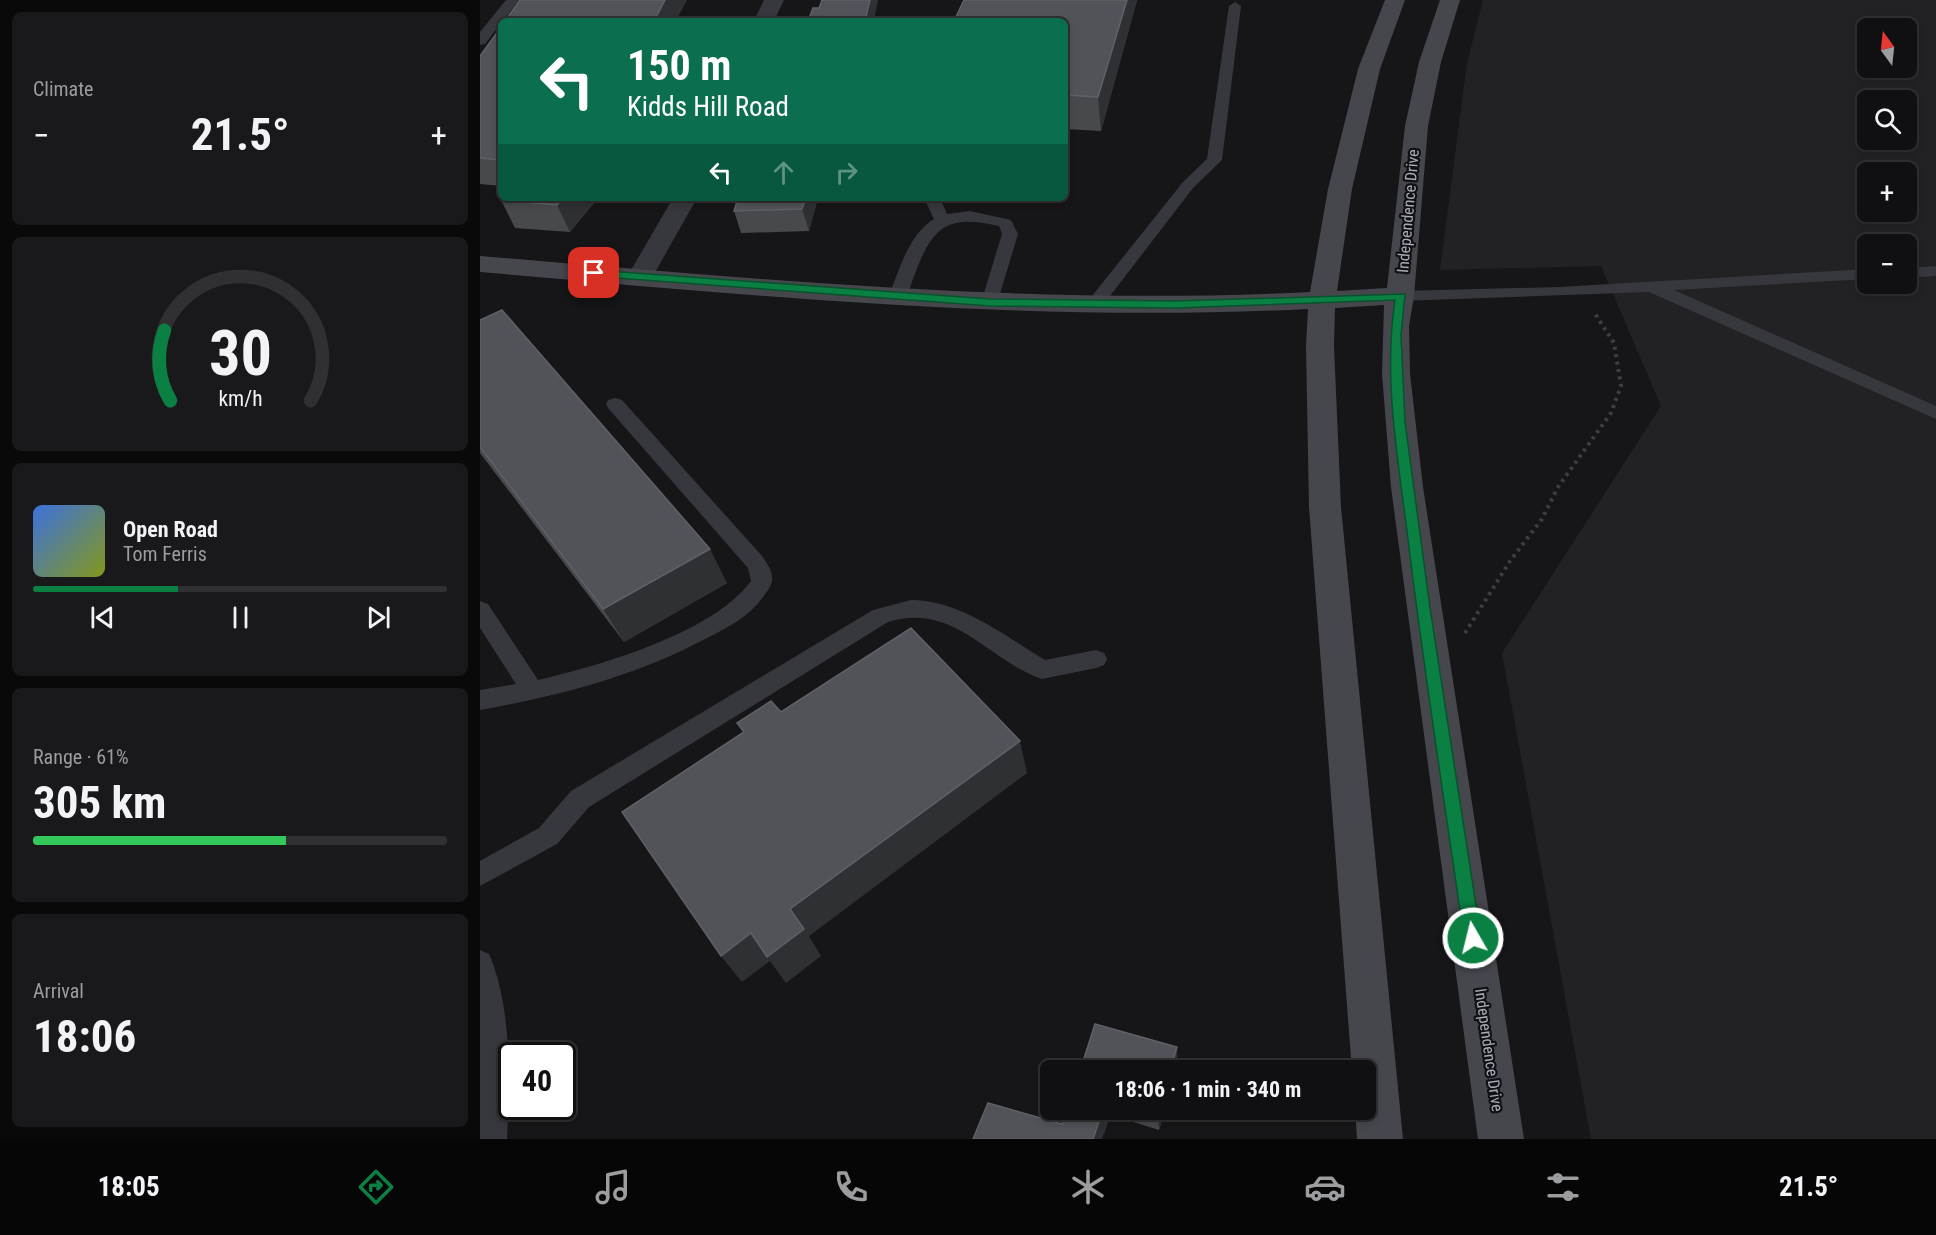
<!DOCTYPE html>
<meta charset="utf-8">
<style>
body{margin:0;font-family:"Roboto Condensed",sans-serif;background:#19191b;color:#f1f3f6;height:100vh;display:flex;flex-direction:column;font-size:22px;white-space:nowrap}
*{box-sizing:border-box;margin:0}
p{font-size:20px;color:#9c9d9f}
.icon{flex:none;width:33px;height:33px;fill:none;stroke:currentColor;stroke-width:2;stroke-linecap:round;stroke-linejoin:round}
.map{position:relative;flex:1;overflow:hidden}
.drawer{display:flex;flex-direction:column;gap:12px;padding:12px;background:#09090a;width:480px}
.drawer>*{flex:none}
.guide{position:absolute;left:18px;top:18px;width:570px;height:183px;border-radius:9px;box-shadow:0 3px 9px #0003,0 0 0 2px #303032;background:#0b6e4f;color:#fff;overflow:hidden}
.needle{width:39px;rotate:345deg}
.buttons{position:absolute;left:1377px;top:18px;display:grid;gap:12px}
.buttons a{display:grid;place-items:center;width:60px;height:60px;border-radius:9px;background:#101012;box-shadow:0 3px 9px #0003,0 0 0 2px #303032;font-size:30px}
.speed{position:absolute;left:18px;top:1042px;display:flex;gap:12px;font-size:30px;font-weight:700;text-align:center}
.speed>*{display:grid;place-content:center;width:78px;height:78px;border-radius:50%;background:#101012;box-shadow:0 3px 9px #0003,0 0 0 2px #303032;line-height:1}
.speed .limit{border:3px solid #111;border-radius:9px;background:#fff;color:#111}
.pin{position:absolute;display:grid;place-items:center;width:51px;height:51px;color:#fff;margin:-26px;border-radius:12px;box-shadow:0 3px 9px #0006}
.me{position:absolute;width:66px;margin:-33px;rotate:352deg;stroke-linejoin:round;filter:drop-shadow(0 0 4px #0008)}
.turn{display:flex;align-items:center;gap:21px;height:126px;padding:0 30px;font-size:27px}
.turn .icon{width:78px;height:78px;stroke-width:2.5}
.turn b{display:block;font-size:42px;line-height:51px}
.lanes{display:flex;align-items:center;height:57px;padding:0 30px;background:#0003;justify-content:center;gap:30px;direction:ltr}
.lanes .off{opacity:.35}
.big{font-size:45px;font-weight:700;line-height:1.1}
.drawer .tile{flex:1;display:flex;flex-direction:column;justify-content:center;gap:9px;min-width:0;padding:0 21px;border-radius:9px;background:#19191b}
.drawer .dial{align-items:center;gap:0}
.dial svg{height:156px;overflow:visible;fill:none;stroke:#303032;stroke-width:7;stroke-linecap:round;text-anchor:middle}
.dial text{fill:#f1f3f6;stroke:none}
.song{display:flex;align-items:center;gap:18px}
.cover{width:72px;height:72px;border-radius:9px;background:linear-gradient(135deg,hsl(220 70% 55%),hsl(70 70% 35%))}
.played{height:6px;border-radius:3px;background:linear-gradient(90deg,#0b8043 35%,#303032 35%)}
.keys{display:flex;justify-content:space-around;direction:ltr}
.heat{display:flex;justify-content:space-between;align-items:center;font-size:33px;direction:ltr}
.charge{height:9px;border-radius:4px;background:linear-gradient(90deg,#34c759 61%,#303032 0)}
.trip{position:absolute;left:560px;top:1060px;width:336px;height:60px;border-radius:9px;background:#101012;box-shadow:0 3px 9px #0003,0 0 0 2px #303032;font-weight:700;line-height:60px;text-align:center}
.tab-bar{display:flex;height:96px;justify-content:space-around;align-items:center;background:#060607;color:#9c9d9f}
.tab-bar .icon{width:42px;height:42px}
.tab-bar .current{color:#0b8043}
.tab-bar b{font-size:27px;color:#f1f3f6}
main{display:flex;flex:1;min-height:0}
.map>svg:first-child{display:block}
.built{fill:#222225;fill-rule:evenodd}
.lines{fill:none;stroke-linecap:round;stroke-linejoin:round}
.path{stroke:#3d3f44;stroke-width:4;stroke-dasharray:3 4.5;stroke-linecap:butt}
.lane{fill:#37383d;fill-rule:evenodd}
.street{fill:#37383d;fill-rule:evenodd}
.secondary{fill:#45474d;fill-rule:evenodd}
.wall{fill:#47494d}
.shaded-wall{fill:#2f3033}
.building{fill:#525359;stroke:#5f6168;stroke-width:1.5}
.route{fill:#0b8043;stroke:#07532c;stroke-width:1.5}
.labels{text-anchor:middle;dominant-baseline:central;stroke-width:4.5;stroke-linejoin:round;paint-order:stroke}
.street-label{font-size:16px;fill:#a8adb8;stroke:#111113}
</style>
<main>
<section class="drawer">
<div class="tile"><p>Climate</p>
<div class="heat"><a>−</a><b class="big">21.5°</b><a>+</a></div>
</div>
<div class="tile dial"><svg viewBox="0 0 100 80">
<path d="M14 69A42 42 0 1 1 86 69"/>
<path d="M14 69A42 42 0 0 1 11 33" stroke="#0b8043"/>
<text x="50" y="56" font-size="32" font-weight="700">30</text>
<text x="50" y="72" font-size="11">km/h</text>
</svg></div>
<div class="tile">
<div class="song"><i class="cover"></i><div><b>Open Road</b><p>Tom Ferris</p></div></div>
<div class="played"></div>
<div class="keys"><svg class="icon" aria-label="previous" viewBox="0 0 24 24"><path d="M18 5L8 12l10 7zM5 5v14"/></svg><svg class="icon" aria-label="pause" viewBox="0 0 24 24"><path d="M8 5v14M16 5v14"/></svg><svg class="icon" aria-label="next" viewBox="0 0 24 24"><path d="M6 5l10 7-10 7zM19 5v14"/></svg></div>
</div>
<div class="tile"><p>Range · 61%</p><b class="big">305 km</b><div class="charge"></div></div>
<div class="tile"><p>Arrival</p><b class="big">18:06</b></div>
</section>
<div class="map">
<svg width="1456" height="1139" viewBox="0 0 1456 1139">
<rect width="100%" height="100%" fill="#161618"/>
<path class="built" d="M1003 0H1456V1139H1111L1022 653 1181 406 1121 266 960 270 987 63ZM1388 28H1426V68H1388ZM1388 100H1426V140H1388ZM1388 172H1426V212H1388ZM1388 244H1426V284H1388Z"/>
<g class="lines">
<path class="path" d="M985 633 1030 561 1062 519 1078 487 1131 413 1141 386 1134 343 1114 312"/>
<g class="lane">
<path d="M26 0H39L5 44 0 45V32Z"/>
<path d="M755 2 761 6 742 160 713 188 620 309H608L605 305 608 301 703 182 727 159 749 6Z"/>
<path d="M444 198H460L467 214 490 211 531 220 538 234 516 307 510 308 501 303 522 234 519 226C470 215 454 224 436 271 432 281 429 293 423 302H411L408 298C419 271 428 235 454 219Z"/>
<path d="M1456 266V276L1426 278V268Z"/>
<path d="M1388 269V279L1194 290 1456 406V419L1169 292 921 301 912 296 921 291 1079 287Z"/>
<path d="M135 398 142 400 282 556C286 562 292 570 292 577 293 585 287 591 283 597 270 616 247 628 227 638 156 676 79 696 0 710V690L36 684 0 628V601L8 604 58 680C119 666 233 633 271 581L268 568 128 408 126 404 128 400Z"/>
<path d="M431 600C480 600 525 636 565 660L616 650 624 653 627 659 624 665 616 668 562 679C507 660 474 602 408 622L109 807 77 844 0 886V861L59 828 91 791 393 610Z"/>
<path d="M0 950 9 954C32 1007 30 1082 27 1139H0Z"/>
</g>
<g class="street">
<path d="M284 0H304L294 21H274Z"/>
<path d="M193 198H217L169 283 160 285 151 283 147 277Z"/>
</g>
<path class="secondary" d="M905 0H925L900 69 872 189 857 291 907 288 925 126 939 62 960 0H980L961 62 948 126 934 296 929 326 930 374 943 487 1044 1139H998L911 487 902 374 904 305 855 308 854 346 861 507 923 1139H877L875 1110H885V1071H872L829 507 826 346 828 309C548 323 278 296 0 272V256C279 279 549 306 830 292L848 189 878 69Z"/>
</g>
<g class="wall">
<path d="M657 0 621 131 585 129V21Z"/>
<path d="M21 27V186L0 184V56Z"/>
<path d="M118 198 90 232 35 228 21 200Z"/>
<path d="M258 198H338L329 231 261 233 254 211Z"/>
<path d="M0 320 247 583 144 642 0 453Z"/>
<path d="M586 1110H685L679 1130 631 1115 582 1124Z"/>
</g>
<g class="shaded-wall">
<path d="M185 0H207L196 21H174Z"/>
<path d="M390 0H398L394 21H385Z"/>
<path d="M647 0H657L621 131 618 97Z"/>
<path d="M83 198H118L90 232 77 205Z"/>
<path d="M326 198H338L329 231 322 209Z"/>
<path d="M230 549 247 583 144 642 123 609Z"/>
<path d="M540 741 547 773 329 936 341 956 306 983 290 961 262 982 241 956 271 933 310 909Z"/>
<path d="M697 1047 698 1065 696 1071H690Z"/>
<path d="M623 1110H630L631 1115 622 1139H613Z"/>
<path d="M679 1110H685L679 1130 678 1114Z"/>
</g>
<g class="building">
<path d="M40 0H185L174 21H25Z"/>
<path d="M342 0H390L385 21H328L333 8H339Z"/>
<path d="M484 0H647L618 97 585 95V21H474Z"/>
<path d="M21 27V160L0 158V56Z"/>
<path d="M23 198H83L77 205 21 200Z"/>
<path d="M258 198H326L322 209 254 211Z"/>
<path d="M22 310 230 549 123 609 0 447V320Z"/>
<path d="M431 628 540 741 310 909 324 929 287 957 271 933 241 956 142 812 264 732 257 723 291 701 301 712Z"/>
<path d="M615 1024 697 1047 690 1071H600Z"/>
<path d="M508 1103 582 1124 586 1110H623L613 1139H493Z"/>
<path d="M666 1110H679L678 1114Z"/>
</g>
<path class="route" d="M114 270 510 299 696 301 925 294 921 335 925 422 950 608 1001 938 999 944 993 947 987 944 984 938C965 805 944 672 928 539 918 460 903 379 915 300L696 308 510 306 110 276 109 273Z"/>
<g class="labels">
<g class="street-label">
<text transform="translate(928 211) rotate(-85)">Independence Drive</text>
<text transform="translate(1009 1050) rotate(82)">Independence Drive</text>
</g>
</g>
</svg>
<div class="buttons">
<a><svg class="needle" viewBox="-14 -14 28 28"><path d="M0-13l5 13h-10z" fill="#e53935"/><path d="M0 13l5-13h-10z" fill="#9c9d9f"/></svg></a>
<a><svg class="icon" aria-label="search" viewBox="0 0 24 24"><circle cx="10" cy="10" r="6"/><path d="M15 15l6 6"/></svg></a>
<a>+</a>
<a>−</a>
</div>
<div class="speed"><div class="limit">40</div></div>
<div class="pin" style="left:114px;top:273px;background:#d93025"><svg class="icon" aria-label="arrive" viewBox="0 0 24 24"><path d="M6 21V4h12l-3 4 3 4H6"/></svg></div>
<svg class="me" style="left:993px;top:938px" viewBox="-20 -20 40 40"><circle r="17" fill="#0b8043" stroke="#fff" stroke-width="3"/><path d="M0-11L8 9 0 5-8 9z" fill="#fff"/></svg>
<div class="trip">18:06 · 1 min · 340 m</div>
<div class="guide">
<div class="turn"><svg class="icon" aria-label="left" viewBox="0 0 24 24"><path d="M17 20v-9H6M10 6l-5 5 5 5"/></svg><div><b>150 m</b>Kidds Hill Road</div></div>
<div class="lanes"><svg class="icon" aria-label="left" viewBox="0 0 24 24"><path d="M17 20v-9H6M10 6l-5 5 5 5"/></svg><svg class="icon off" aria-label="ahead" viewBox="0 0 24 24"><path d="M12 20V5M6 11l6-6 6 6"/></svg><svg class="icon off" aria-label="right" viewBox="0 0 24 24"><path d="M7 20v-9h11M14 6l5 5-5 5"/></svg></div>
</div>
</div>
</main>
<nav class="tab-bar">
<b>18:05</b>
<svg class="icon current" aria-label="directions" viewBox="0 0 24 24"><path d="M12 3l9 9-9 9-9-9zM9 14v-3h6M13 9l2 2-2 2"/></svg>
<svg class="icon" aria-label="music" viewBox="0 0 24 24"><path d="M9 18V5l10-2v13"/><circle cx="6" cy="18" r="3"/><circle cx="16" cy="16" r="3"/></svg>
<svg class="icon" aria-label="phone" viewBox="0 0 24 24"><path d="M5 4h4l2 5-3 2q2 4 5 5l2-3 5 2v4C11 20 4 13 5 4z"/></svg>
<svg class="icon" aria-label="climate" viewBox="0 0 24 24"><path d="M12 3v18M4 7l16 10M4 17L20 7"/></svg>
<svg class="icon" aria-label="car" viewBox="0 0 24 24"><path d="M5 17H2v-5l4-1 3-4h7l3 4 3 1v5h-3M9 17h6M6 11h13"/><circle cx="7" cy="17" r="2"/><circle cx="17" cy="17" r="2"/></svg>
<svg class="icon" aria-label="filters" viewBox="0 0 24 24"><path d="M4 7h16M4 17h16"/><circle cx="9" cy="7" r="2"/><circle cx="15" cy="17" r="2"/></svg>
<b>21.5°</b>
</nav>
